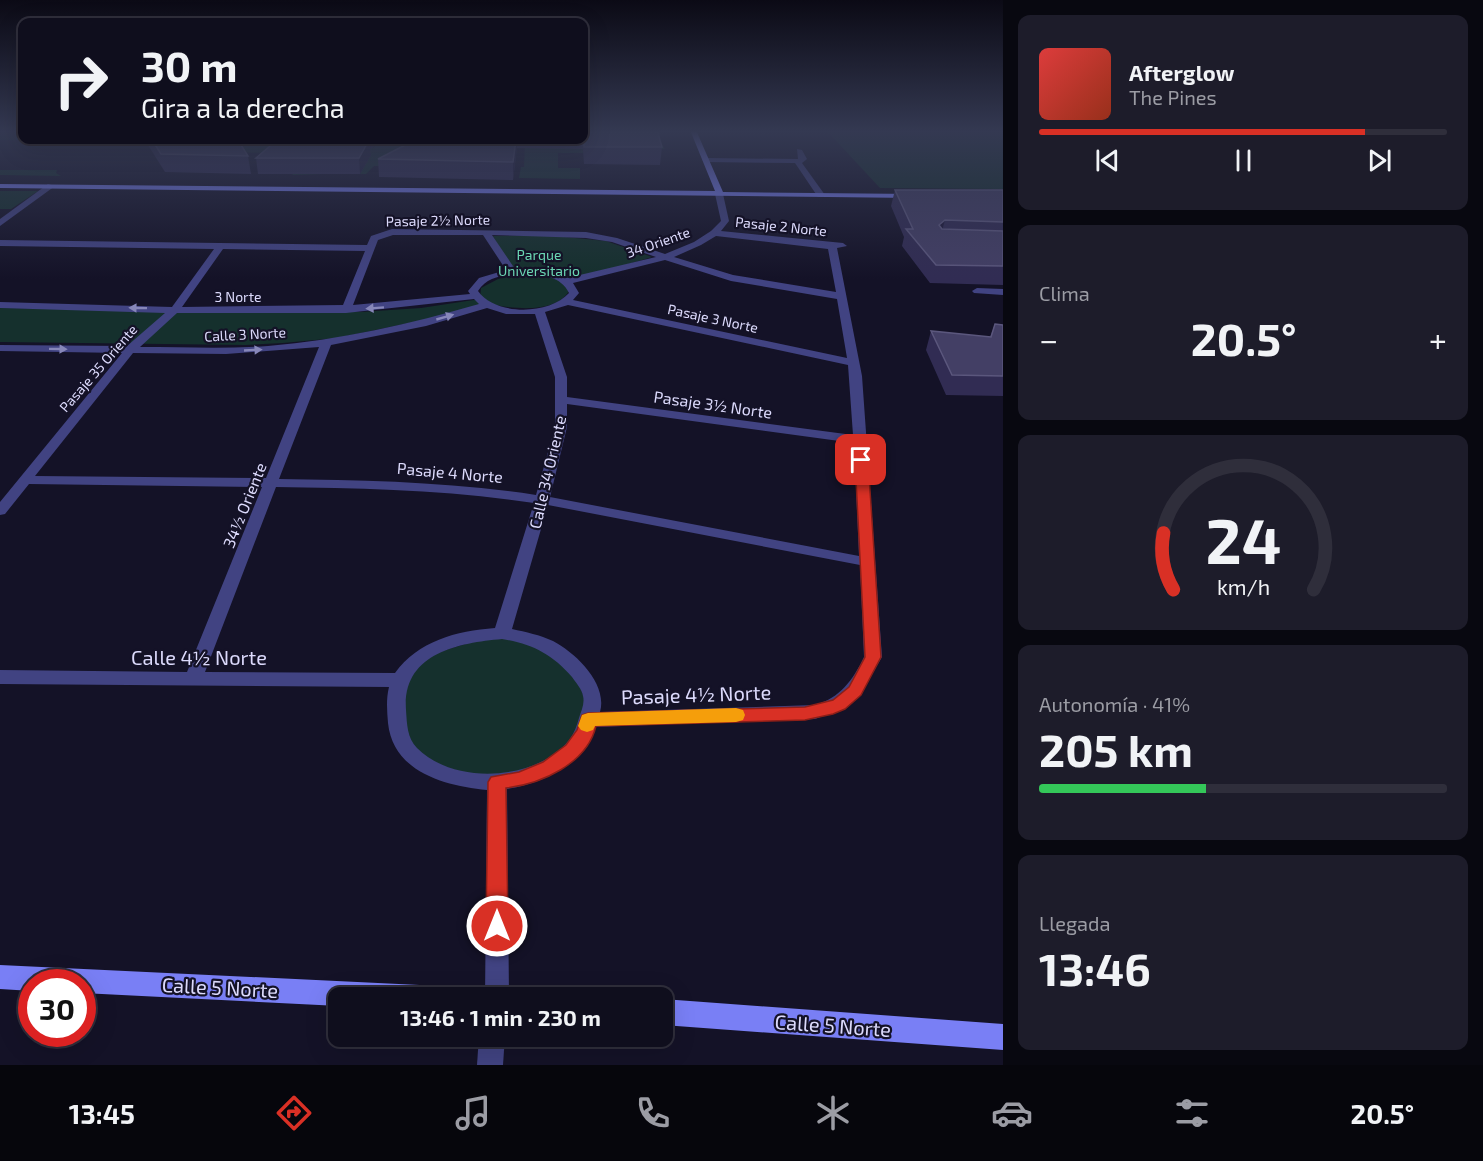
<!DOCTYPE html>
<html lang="es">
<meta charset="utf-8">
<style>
body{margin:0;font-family:"Exo 2",sans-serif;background:#1d1c2a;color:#f1f3f6;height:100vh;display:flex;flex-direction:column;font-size:22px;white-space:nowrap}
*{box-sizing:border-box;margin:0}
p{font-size:20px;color:#9b9ca4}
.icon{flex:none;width:33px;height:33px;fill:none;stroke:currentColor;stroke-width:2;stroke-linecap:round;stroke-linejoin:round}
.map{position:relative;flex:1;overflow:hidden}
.sheet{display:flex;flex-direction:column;gap:15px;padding:15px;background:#080810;width:480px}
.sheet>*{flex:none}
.banner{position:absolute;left:18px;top:18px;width:570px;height:126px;border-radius:12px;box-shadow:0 6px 24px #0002,0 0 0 2px #2f2e3b;background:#0f0e1d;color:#f1f3f6;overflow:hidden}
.speed{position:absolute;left:18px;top:969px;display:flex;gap:12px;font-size:30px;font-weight:700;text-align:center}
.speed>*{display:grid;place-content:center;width:78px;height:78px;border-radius:50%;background:#0f0e1d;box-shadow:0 6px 24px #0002,0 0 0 2px #2f2e3b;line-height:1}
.speed .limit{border:9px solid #d22;background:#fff;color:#111}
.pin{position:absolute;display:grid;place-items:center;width:51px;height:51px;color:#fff;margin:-26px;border-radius:12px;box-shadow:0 3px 9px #0006}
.me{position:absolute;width:66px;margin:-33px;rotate:0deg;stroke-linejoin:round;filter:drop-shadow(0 0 4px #0008)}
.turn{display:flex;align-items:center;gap:21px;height:126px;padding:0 24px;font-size:27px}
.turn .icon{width:78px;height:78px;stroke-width:2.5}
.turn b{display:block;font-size:42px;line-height:51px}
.big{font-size:45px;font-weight:700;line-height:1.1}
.sheet .card{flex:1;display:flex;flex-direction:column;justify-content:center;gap:9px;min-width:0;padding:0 21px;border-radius:12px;background:#1d1c2a}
.sheet .dial{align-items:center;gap:0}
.dial svg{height:156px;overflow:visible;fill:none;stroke:#2f2e3b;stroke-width:7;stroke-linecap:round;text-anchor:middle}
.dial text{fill:#f1f3f6;stroke:none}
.song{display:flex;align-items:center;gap:18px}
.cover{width:72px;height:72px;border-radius:9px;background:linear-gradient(135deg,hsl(0 70% 55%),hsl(10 70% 35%))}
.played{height:6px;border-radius:3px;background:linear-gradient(90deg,#d93025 80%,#2f2e3b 80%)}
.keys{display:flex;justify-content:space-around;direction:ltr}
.heat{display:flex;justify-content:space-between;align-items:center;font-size:33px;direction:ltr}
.charge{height:9px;border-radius:4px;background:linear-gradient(90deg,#34c759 41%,#2f2e3b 0)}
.trip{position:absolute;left:328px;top:987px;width:345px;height:60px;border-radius:12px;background:#0f0e1d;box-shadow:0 6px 24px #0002,0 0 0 2px #2f2e3b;font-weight:700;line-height:60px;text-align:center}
.dock{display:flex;height:96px;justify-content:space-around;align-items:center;background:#06060c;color:#9b9ca4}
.dock .icon{width:42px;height:42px}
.dock .selected{color:#d93025}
.dock b{font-size:27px;color:#f1f3f6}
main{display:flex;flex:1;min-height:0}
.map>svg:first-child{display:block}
.green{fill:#15302d}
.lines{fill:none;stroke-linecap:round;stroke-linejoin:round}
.street{fill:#414382;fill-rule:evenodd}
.secondary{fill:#797ff5;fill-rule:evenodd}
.wall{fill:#312c53}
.shaded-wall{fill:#1e1a3a}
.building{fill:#433f65;stroke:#5b577d;stroke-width:1.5}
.oneway{fill:#8787b9}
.route{fill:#d93025;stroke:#8d1f18;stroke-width:1.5}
.slow{fill:#f59e0b}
.labels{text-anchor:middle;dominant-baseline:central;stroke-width:4.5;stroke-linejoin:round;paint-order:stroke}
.far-street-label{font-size:14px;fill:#dcdafc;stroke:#141227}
.far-park-label{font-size:14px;fill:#6bd7b4;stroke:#141227}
.street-label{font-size:16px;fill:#dcdafc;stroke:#141227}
.near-street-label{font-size:20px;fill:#dcdafc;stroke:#141227}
</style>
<main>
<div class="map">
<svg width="1003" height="1065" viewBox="0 0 1003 1065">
<rect width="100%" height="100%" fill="#141227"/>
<g class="green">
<path d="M0 130H22V140H167L140 142 0 140Z"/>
<path d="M826 130H1003V189L880 188Z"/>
<path d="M659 139 665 149H583V153H558V168H580V179L519 178 521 167H524L525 140Z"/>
<path d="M230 140H349L375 143 372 150 379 140H416L411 152 399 166H374L366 174H360L369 155 323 174 292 175 307 159 300 153 212 152Z"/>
<path d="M0 170H57L56 173 61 176 0 175Z"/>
<path d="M0 191H38L11 209H0Z"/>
<path d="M544 235 606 241 652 257 605 271 562 279 569 291C556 313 517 309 495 305L337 338 283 343 245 345 0 342V308L360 312 421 308 480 299 481 288 498 279 515 275 493 236Z"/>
<path d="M502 633 571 660 592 721 530 776 463 779 409 749 401 678 419 658Z"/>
</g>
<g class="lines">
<g class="street">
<path d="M797 149 802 150 807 159 802 163 825 195 824 197H818L795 163 706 162 702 160 706 158 798 159Z"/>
<path d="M48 184 55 186 0 226V219Z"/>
<path d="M719 192 723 194 729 221 721 231 843 243 847 246 837 248 862 376 882 657 858 698 843 709 815 719 595 727C581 765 545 783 507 789L509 998H485L487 790C445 786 393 772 388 723 387 711 386 699 389 687L0 684V670L187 672 262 487 29 484 5 514 0 515V502L122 353 0 351V345L127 346 165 313 0 308V302L172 307 214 249 0 246V240L367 245 371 236 392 229 586 232 617 238 665 254 694 242 711 231 721 221 715 194ZM393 235H483L506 270 479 278 468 291 470 294 353 305 378 240ZM492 235 586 238 612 242 656 257 567 278 548 271 515 269ZM716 236 828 249 836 292 733 275 674 257 701 245ZM223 249 365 251 343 305 182 307ZM665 260 731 281 837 299 847 358 573 300 579 293 573 283ZM513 274C532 273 560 273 569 293 549 315 496 316 478 291 486 278 499 276 513 274ZM474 299 479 304C410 324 340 340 268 346 226 349 183 347 140 347L177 313H346ZM568 305 848 365 853 435 567 397V377L545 312ZM487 308 506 314H535L555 377V427L536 495C451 482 366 480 279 479L331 345 426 326ZM319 347 266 478 35 476 133 353 226 354ZM567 404 854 443 859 556 550 497 567 427ZM276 487C363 488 448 490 534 503L495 628C456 631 418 641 395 673L205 672ZM548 505 860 565 864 657C853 680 840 698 815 705L600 712C608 684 576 653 553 641 540 635 526 632 512 629ZM502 639C532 644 552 654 572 677 576 683 582 689 583 696 585 704 581 711 579 718 577 726 574 733 570 739 537 781 455 786 417 748 407 738 407 724 406 710 402 654 457 643 502 639Z"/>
<path d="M977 288 1003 289V295L974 293 972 291Z"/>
<path d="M479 1036H505L503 1065H477Z"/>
</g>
<g class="secondary">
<path d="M690 130H696L723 192 915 194 919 196 915 198 0 188V184L715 191Z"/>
<path d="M0 965 440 986 449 989 452 998H339V1006L82 993V982H32V991L0 989Z"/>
<path d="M663 999 1003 1024V1050L663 1025Z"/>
</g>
</g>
<g class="wall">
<path d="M584 130H661L660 138H659L662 147 660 165 584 164 583 149 517 148 513 180 379 177 378 159 419 141 420 140H584Z"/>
<path d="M147 140H238L248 156 251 174 165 172 148 145Z"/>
<path d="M277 140H377L370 150 371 155 360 174H258L256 158Z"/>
<path d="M895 190H1003V285L930 283 902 246 904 237 891 206Z"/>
<path d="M995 324 1003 325V396L946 395 926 350 931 331 990 337Z"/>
</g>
<g class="shaded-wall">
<path d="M366 140H377L370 150 371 155 360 174 359 158Z"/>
<path d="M516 140H517V148L513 180V162Z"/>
<path d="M945 220 940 238 939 225Z"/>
</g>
<g class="building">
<path d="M584 130H657L662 147H584Z"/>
<path d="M152 140H238L248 156 161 154Z"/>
<path d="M277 140H369L359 158H256Z"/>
<path d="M420 140H516L513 162 378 159 409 143 419 141Z"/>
<path d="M895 190H1003V222L945 220 939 225 942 229 1003 231V266L936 265 906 229H913Z"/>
<path d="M995 324 1003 325V376L952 375 931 331 991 337Z"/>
</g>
<defs><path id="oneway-solid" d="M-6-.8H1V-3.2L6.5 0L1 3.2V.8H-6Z" transform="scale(1.5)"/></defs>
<g class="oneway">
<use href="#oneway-solid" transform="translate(138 308) rotate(-179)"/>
<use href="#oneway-solid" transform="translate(375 308) rotate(176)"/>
<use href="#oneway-solid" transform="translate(445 317) rotate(-16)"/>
<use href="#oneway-solid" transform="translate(58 349) rotate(1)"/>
<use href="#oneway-solid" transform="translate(253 350) rotate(-3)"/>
</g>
<linearGradient id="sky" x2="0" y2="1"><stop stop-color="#0b0a15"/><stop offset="0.47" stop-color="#343952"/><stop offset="1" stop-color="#343952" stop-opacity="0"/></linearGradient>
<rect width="1003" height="279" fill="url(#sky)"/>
<path class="route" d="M861 457 868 460 881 657 861 695 845 709 833 714 805 720 596 726C587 764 541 784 506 788L508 926 504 933 497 936 489 933 486 926 488 782 491 777 519 772 543 762 566 745 577 730 582 715 588 713 805 707 833 700 849 687 865 657 855 460Z"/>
<path class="slow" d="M736 708 743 710 745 715 743 720 736 722 595 726 593 730 587 732 581 730 578 726 582 715 588 713Z"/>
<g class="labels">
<g class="far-street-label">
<text transform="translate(438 220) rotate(-1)">Pasaje 2½ Norte</text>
<text transform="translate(781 226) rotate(6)">Pasaje 2 Norte</text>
<text transform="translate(658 242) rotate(-19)">34 Oriente</text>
<text x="238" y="296">3 Norte</text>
<text transform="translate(713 318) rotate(12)">Pasaje 3 Norte</text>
<text transform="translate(245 334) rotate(-3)">Calle 3 Norte</text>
<text transform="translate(98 368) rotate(-49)">Pasaje 35 Oriente</text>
</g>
<g class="far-park-label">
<text x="539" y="254">Parque<tspan x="539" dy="16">Universitario</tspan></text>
</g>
<g class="street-label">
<text transform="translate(713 404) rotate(8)">Pasaje 3½ Norte</text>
<text transform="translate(450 472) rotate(5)">Pasaje 4 Norte</text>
<text transform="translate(547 472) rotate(-77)">Calle 34 Oriente</text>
<text transform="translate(244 505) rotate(-68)">34½ Oriente</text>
</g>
<g class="near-street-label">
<text x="199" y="657">Calle 4½ Norte</text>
<text transform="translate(696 694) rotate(-2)">Pasaje 4½ Norte</text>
<text transform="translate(220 987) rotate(3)">Calle 5 Norte</text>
<text transform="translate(833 1025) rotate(4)">Calle 5 Norte</text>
</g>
</g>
</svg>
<div class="speed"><div class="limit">30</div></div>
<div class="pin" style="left:861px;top:460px;background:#d93025"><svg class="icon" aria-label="arrive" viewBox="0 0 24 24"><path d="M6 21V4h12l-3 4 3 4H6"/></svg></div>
<svg class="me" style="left:497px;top:926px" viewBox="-20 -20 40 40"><circle r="17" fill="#d93025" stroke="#fff" stroke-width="3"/><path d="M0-11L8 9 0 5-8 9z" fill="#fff"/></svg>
<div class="trip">13:46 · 1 min · 230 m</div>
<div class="banner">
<div class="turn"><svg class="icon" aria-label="right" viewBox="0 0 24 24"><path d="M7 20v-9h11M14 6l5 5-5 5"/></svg><div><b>30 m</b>Gira a la derecha</div></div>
</div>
</div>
<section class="sheet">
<div class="card">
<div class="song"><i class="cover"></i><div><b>Afterglow</b><p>The Pines</p></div></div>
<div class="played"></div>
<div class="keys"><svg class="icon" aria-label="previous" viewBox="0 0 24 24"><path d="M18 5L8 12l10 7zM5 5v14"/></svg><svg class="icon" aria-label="pause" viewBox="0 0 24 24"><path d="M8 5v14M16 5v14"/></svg><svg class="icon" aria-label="next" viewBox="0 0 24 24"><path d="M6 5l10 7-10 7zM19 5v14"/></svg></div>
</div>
<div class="card"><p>Clima</p>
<div class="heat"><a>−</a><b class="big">20.5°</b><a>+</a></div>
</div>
<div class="card dial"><svg viewBox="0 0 100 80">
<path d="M14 69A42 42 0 1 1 86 69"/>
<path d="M14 69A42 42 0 0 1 9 40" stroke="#d93025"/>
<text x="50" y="56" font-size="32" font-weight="700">24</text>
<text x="50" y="72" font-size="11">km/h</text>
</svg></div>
<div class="card"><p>Autonomía · 41%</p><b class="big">205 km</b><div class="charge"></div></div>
<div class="card"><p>Llegada</p><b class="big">13:46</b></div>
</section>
</main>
<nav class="dock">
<b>13:45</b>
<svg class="icon selected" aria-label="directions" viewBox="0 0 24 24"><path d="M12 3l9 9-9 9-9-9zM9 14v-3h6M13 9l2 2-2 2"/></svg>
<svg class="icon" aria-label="music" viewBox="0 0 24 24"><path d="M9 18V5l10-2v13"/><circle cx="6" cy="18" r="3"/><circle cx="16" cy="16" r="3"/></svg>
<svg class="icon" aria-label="phone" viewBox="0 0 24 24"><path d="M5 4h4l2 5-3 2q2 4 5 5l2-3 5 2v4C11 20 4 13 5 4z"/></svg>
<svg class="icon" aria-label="climate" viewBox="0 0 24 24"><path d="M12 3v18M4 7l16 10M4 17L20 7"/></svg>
<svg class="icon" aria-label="car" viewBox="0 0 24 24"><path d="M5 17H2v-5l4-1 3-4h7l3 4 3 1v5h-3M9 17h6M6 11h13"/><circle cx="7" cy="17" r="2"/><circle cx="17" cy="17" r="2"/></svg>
<svg class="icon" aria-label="filters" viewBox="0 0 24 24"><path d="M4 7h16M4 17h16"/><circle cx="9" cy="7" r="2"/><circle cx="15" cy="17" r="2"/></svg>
<b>20.5°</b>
</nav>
